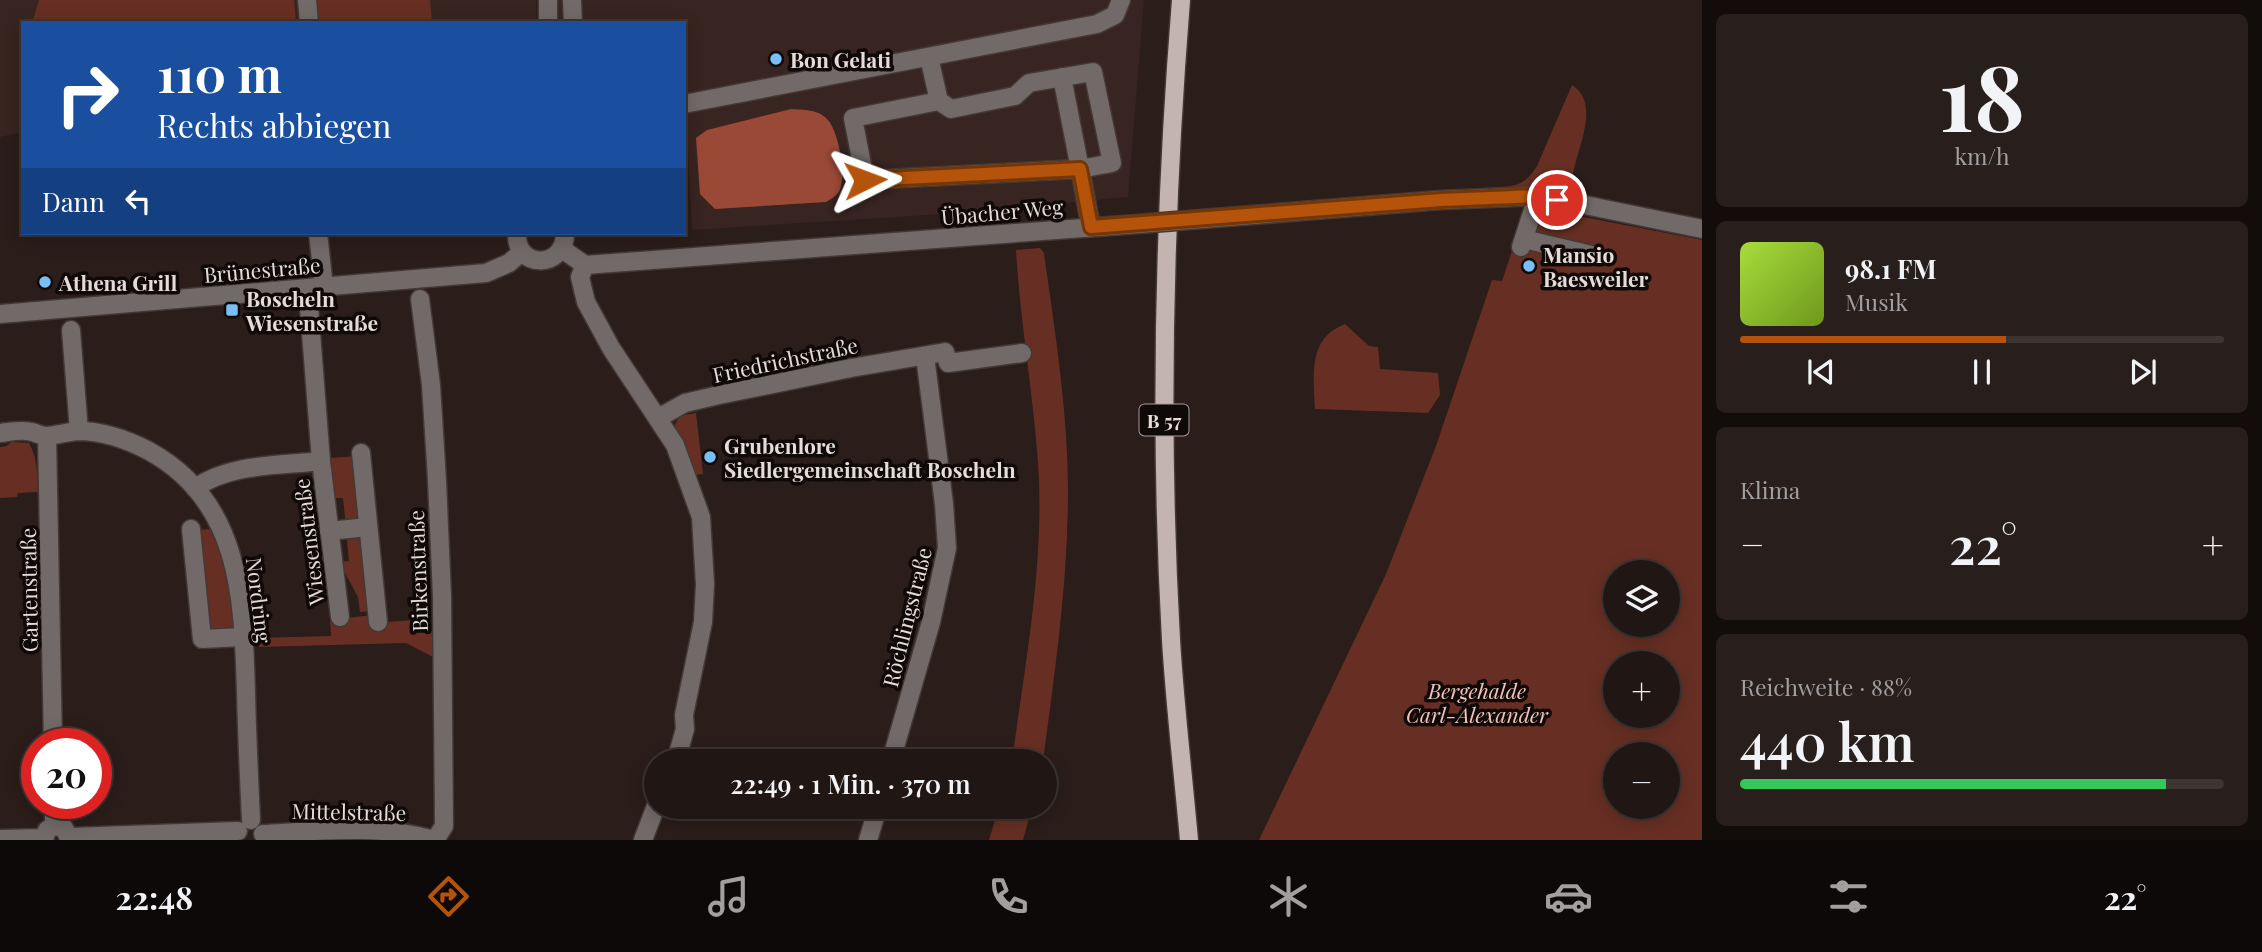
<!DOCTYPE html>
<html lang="de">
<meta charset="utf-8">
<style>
body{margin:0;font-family:"Playfair Display",serif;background:#281f1d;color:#f1f3f6;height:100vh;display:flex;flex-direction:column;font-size:26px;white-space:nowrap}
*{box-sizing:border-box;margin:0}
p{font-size:23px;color:#a29fa0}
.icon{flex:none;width:38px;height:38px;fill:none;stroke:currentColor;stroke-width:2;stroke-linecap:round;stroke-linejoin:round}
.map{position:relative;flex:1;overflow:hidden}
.sheet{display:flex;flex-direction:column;gap:14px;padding:14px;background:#120c0b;width:560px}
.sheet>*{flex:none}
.top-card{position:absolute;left:21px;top:21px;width:665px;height:214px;border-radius:0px;box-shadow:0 4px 18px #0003,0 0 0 2px #3d3534;background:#1a4fa0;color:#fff;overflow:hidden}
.tools{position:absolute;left:1603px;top:560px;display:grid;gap:14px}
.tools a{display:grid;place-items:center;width:77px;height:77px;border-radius:50%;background:#201614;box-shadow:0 4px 18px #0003,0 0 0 2px #3d3534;font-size:35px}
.speed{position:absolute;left:21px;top:728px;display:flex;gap:14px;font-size:35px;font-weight:700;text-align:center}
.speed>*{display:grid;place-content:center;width:91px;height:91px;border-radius:50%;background:#201614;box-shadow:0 4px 18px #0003,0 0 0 2px #3d3534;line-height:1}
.speed .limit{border:10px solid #d22;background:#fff;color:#111}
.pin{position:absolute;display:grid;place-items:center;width:60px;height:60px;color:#fff;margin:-30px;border:4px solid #fff;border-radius:50%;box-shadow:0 2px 7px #0007}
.me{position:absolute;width:77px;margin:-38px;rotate:87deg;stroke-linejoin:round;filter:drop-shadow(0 0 5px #0008)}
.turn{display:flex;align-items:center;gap:24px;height:147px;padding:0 21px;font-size:32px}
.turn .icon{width:91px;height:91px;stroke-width:2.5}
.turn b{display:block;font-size:49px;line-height:60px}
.then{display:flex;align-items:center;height:66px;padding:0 21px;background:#0003;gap:14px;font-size:26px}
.big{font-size:52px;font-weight:600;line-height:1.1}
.sheet .widget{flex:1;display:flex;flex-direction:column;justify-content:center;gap:10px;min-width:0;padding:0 24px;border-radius:10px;background:#281f1d}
.sheet .dial{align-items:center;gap:0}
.dial b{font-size:91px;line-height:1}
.song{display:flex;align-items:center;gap:21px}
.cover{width:84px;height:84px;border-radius:10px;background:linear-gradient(135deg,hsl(80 70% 55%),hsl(80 70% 35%))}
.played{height:7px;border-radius:4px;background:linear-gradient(90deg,#b45309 55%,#3d3534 55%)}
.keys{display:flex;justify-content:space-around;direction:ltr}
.heat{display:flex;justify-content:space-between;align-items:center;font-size:38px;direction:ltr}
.charge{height:10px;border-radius:5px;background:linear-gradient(90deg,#34c759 88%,#3d3534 0)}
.trip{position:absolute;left:644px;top:749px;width:413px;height:70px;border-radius:35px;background:#201614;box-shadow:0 4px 18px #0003,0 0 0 2px #3d3534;font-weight:600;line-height:70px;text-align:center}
.menu{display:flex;height:112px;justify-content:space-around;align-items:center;background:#0d0908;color:#a29fa0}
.menu .icon{width:49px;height:49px}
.menu .active{color:#b45309}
.menu b{font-size:32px;color:#f1f3f6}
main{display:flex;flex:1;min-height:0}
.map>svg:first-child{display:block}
.built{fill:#382420}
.green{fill:#672f23;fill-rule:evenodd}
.water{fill:#9b4937}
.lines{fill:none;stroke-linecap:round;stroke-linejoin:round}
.minor-casing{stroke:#443835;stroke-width:21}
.major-casing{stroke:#443835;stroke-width:21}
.minor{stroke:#716a68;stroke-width:18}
.major{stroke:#c4b4b0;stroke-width:18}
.minor-bridge-casing{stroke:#443835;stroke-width:21;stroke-linecap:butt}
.minor-bridge{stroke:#716a68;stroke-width:18}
.route-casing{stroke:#753606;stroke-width:18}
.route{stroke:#b45309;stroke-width:12}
.poi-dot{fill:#78bff7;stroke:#0f0908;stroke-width:2.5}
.labels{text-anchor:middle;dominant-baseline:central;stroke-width:7;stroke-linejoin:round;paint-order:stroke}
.shield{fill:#0f0908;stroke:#a59c9a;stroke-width:2}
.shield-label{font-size:19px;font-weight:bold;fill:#e5dbd9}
.poi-label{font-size:21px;font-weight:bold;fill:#e5dbd9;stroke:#0f0908;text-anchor:start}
.street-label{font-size:21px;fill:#e5dbd9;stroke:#0f0908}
.park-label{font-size:21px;font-style:italic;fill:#f3c3b8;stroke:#0f0908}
</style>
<main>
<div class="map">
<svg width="1702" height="840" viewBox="0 0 1702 840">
<rect width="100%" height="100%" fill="#2a1d1a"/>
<g class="built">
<path d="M0 0H536V23H23L19 133 0 137Z"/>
<path d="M558 0H1144L1128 197 960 213 692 230 687 125 684 124V23H558Z"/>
</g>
<g class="green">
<path d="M39 0H294L296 23H32Z"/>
<path d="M315 0H430L432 23H317Z"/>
<path d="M1572 85C1603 105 1574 153 1572 181 1571 186 1574 191 1576 197L1479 193 1483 188C1510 185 1521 191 1537 166Z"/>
<path d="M1527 206 1702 240V840H1259L1386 574 1436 446 1492 280 1502 281ZM1615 572H1668V625H1615ZM1615 663H1668V716H1615ZM1615 754H1668V807H1615Z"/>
<path d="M1040 248 1044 253C1055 332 1068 412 1068 491 1068 582 1055 671 1043 761H1012C1025 664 1045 561 1038 463 1033 392 1020 321 1016 250Z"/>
<path d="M1345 324 1369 346 1378 347 1380 369 1438 373 1440 395 1428 413 1315 409C1314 375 1307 339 1345 324Z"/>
<path d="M696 413 703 474 696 475 674 427 679 416Z"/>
<path d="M12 442 29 443C38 459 37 474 38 492L18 493 17 497 0 498V447L6 446Z"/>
<path d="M358 456 363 516 358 525 346 526 343 498H335L330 458Z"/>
<path d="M213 529 230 576 235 634H208L201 554C202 543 203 536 193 530Z"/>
<path d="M346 532 362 535 372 611 360 612 358 597 339 562 349 561Z"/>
<path d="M372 615 373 623 414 620 416 630 435 631V658L406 643 259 647 258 638 331 636 330 620Z"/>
<path d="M999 807H1032L1023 840H989Z"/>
</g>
<path class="water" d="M791 109C803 110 818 109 827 119 839 131 847 177 839 192 836 196 831 199 826 202L715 209 700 194 696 138 707 130Z"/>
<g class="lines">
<g class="minor-casing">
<g id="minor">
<path d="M307 0 309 23"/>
<path d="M548 0V23"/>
<path d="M572 0 573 23"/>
<path d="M929 57 939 101"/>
<path d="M1062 77 1080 169 1112 163 1093 72 1029 83 1015 96 951 109 939 101 853 118 865 180 1080 169 1091 227"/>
<path d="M684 104 1097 24 1115 15 1121 0"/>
<path d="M1202 219 1441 200 1541 196 1702 229"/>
<path d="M318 233 324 287"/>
<path d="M517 233C515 269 565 270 565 233"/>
<path d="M1524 239 1596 256"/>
<path d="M1521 247 1533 210 1541 196"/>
<path d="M562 249 585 265 1138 224"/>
<path d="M585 265 580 277 586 302 611 348 675 445 701 517 705 584 703 622 684 715 685 729 676 761"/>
<path d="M420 299 431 385 437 480 442 596 444 826 435 840"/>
<path d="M309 307 321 461 340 617"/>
<path d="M0 314 486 273 509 263 522 252"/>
<path d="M71 330 79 431"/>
<path d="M658 418 685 403 719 395 851 368 945 352 948 363 1022 353"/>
<path d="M0 433C9 432 23 429 32 432 37 433 40 436 47 436 57 435 68 432 78 431 102 431 128 440 149 451 242 502 243 600 246 693 247 735 249 778 251 820"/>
<path d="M47 436 53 744"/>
<path d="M361 453 378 622"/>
<path d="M195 488C231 463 279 466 321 461"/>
<path d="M191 529 202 639 243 637"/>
<path d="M329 531 368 527"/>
<path d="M891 761 931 622 947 548 944 504 925 356"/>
<path d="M54 803V826"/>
<path d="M263 834C318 831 380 824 434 840"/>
<path d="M70 837 238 831"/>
<path d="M0 839 44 838"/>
<path d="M44 840 47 830 54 826 64 828 70 840"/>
<path d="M643 840 656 806"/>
<path d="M868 840 878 807"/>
</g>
</g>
<g class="major-casing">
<path id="major" d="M1181 0C1164 212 1159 427 1171 640 1175 706 1183 773 1189 840"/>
</g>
<use href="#minor" class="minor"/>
<use href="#major" class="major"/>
<g class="minor-bridge-casing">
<path id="minor-bridge" d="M1138 224 1202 219"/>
</g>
<use href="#minor-bridge" class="minor-bridge"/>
</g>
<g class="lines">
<g class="route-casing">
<path id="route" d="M865 180 1080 169 1091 227 1441 200 1541 196 1557 200"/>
</g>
<use href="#route" class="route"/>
</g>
<g class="poi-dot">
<circle cx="776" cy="59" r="7"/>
<circle cx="1529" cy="266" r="7"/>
<circle cx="45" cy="282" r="7"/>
<rect x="225" y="303" width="14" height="14" rx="3.5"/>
<circle cx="710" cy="457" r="7"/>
</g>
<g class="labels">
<rect class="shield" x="1139.5" y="404.5" width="49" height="31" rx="5"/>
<g class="shield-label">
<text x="1164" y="420">B 57</text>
</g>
<g class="poi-label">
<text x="790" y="59">Bon Gelati</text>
<text x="1543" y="254">Mansio<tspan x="1543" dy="24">Baesweiler</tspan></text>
<text x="59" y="282">Athena Grill</text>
<text x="246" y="298">Boscheln<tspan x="246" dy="24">Wiesenstraße</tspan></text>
<text x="724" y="445">Grubenlore<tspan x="724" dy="24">Siedlergemeinschaft Boscheln</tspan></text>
</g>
<g class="street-label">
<text transform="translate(1002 211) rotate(-5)">Übacher Weg</text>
<text transform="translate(262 269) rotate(-5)">Brünestraße</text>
<text transform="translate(785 359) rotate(-12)">Friedrichstraße</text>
<text transform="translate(308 542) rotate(-97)">Wiesenstraße</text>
<text transform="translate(417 571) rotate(-92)">Birkenstraße</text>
<text transform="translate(28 590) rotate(-91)">Gartenstraße</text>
<text transform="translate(260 600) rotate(83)">Nordring</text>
<text transform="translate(906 617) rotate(-76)">Röchlingstraße</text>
<text transform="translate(349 811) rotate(1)">Mittelstraße</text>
</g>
<g class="park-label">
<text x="1477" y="690">Bergehalde<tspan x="1477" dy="24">Carl-Alexander</tspan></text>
</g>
</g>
</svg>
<div class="tools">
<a><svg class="icon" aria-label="layers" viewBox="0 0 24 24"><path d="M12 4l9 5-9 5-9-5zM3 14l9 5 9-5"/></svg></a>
<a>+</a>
<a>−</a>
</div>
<div class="speed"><div class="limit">20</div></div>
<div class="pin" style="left:1557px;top:200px;background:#d93025"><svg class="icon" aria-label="arrive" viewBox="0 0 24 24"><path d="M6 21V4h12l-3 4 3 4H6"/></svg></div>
<svg class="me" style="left:865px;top:180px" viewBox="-20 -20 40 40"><path d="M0-17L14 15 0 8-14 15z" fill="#b45309" stroke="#fff" stroke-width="4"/></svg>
<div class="trip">22:49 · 1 Min. · 370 m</div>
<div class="top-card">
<div class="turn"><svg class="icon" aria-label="right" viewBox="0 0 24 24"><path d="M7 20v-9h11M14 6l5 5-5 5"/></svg><div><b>110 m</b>Rechts abbiegen</div></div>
<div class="then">Dann<svg class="icon" aria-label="left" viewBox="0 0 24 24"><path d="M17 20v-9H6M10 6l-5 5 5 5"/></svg></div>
</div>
</div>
<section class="sheet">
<div class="widget dial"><b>18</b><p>km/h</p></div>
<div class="widget">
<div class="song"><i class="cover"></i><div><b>98.1 FM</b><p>Musik</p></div></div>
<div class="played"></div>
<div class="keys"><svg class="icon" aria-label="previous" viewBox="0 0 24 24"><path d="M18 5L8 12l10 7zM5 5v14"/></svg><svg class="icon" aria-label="pause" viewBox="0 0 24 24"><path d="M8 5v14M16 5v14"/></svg><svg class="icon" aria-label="next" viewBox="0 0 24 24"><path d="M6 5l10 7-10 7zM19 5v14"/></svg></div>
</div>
<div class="widget"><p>Klima</p>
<div class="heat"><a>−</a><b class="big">22°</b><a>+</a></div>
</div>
<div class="widget"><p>Reichweite · 88%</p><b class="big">440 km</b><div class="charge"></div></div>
</section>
</main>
<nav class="menu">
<b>22:48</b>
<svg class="icon active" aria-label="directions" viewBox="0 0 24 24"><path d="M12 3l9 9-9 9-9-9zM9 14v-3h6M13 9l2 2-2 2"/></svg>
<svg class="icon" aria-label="music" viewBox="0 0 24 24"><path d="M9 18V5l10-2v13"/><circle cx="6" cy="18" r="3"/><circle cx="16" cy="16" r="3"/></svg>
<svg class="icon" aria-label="phone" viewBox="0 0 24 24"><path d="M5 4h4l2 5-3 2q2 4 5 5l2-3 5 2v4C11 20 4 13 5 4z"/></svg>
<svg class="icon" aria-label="climate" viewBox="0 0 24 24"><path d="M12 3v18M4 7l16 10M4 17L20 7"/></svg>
<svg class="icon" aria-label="car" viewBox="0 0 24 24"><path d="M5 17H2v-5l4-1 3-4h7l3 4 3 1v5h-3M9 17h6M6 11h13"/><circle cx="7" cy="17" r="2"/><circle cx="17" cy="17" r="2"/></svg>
<svg class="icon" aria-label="filters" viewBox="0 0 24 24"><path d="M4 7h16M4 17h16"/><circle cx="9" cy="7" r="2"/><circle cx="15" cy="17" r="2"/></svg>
<b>22°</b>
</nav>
